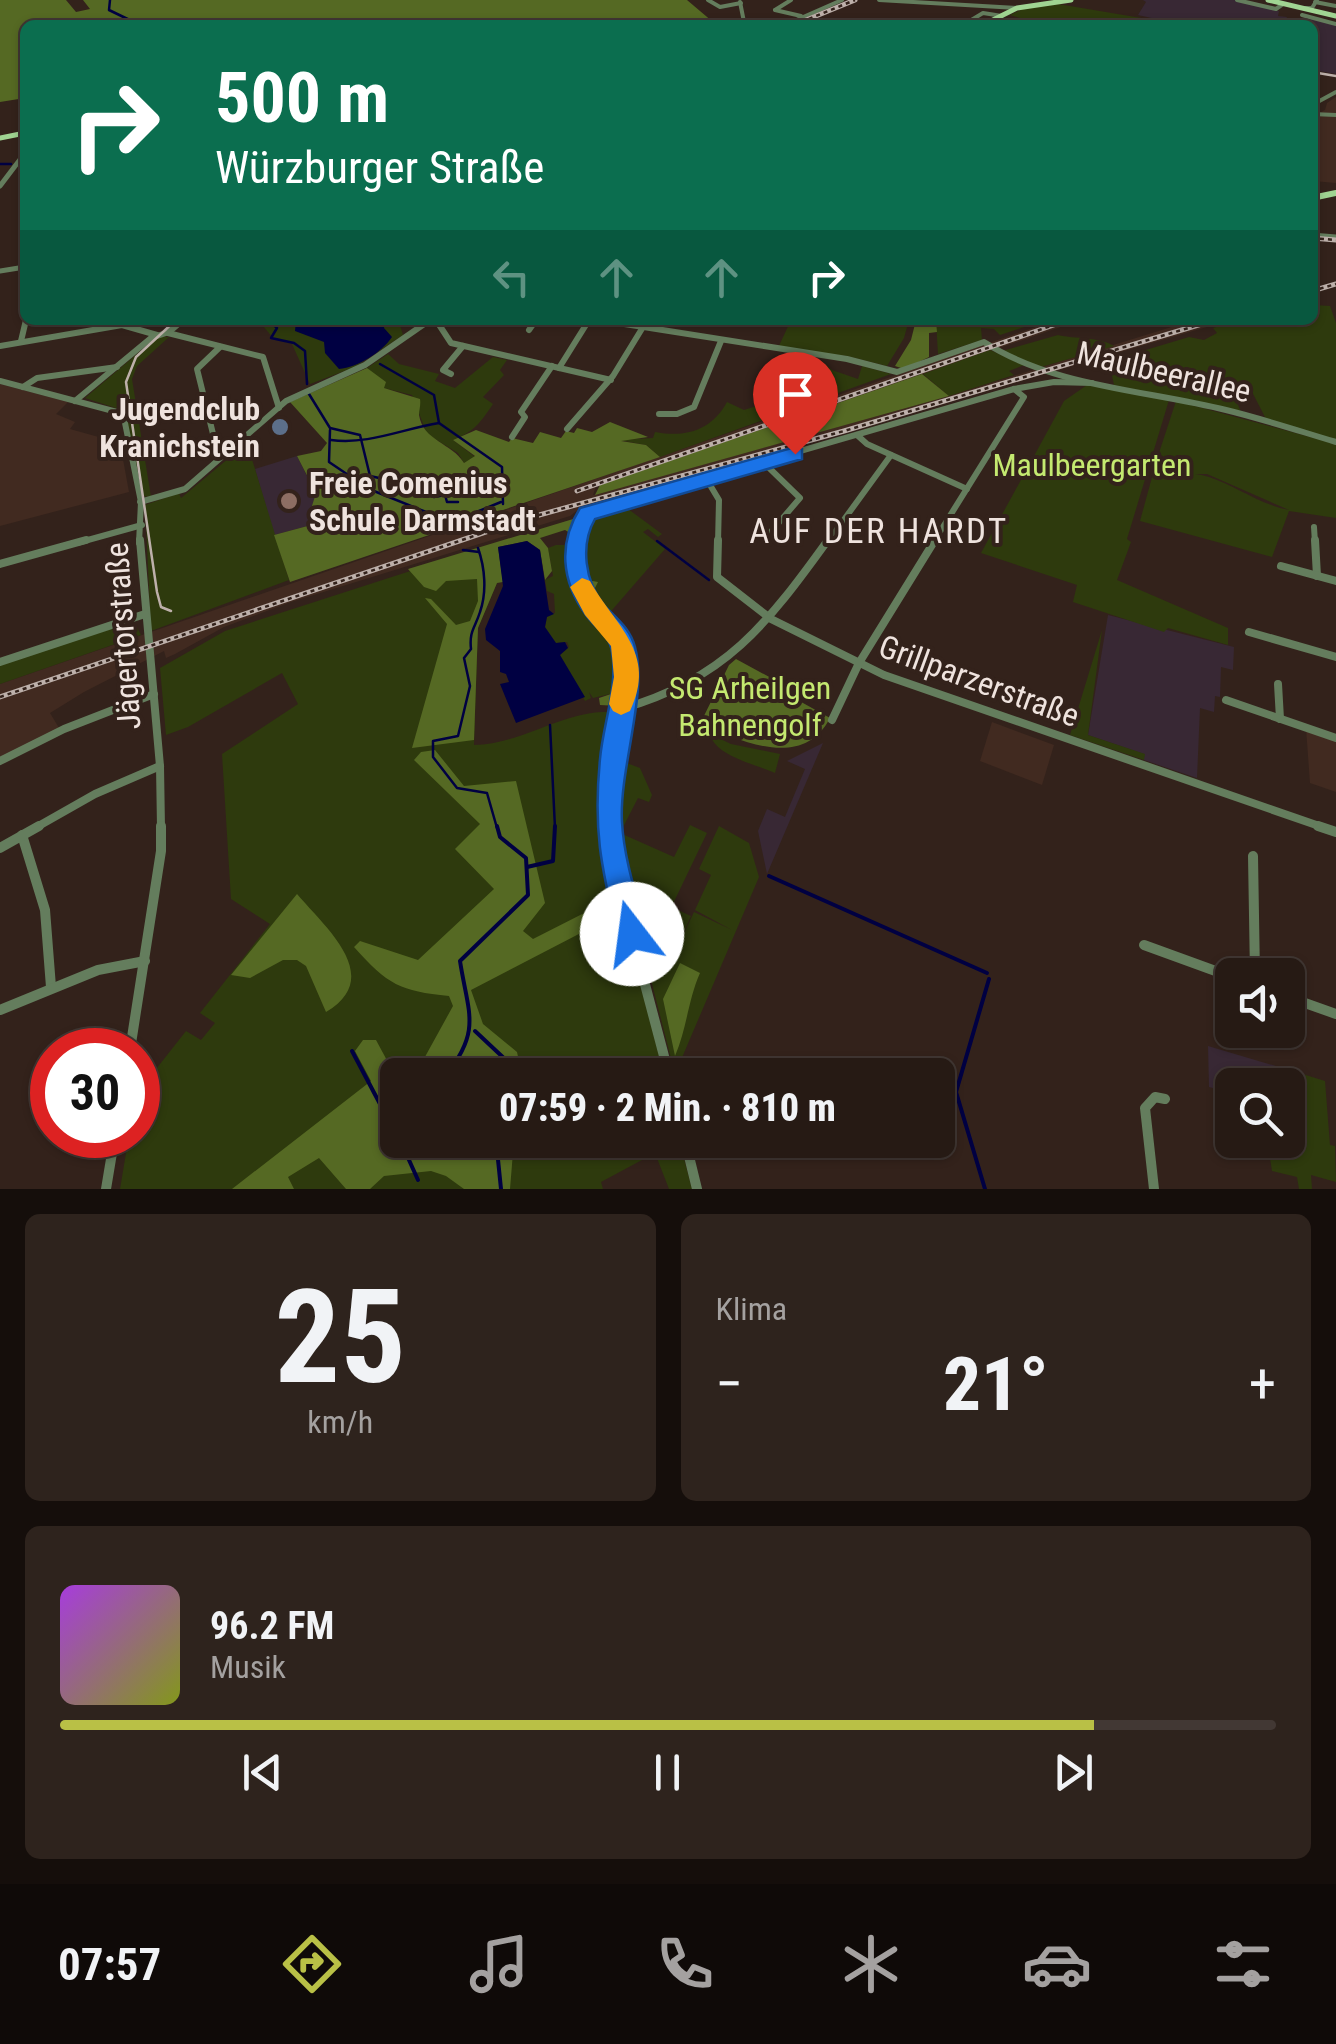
<!DOCTYPE html>
<html lang="de">
<meta charset="utf-8">
<style>
body{margin:0;font-family:"Roboto Condensed",sans-serif;background:#2e231d;color:#f1f3f6;height:100vh;display:flex;flex-direction:column;font-size:38px;white-space:nowrap}
*{box-sizing:border-box;margin:0}
p{font-size:32px;color:#a4a1a0}
.icon{flex:none;width:55px;height:55px;fill:none;stroke:currentColor;stroke-width:2;stroke-linecap:round;stroke-linejoin:round}
.map{position:relative;height:1189px;overflow:hidden}
.drawer{display:flex;flex-direction:column;gap:25px;padding:25px;background:#150e0b;flex:1}
.drawer>*{flex:none}
.top-card{position:absolute;left:20px;top:20px;width:1298px;height:305px;border-radius:15px;box-shadow:0 2px 8px #0004,0 0 0 2px #423834;background:#0b6e4f;color:#fff;overflow:hidden}
.tools{position:absolute;left:1215px;top:958px;display:grid;gap:20px}
.tools a{display:grid;place-items:center;width:90px;height:90px;border-radius:15px;background:#261a14;box-shadow:0 2px 8px #0004,0 0 0 2px #423834;font-size:50px}
.speed{position:absolute;left:30px;top:1028px;display:flex;gap:20px;font-size:50px;font-weight:700;text-align:center}
.speed>*{display:grid;place-content:center;width:130px;height:130px;border-radius:50%;background:#261a14;box-shadow:0 2px 8px #0004,0 0 0 2px #423834;line-height:1}
.speed .limit{border:15px solid #d22;background:#fff;color:#111}
.pin{position:absolute;display:grid;place-items:center;width:85px;height:85px;color:#fff;margin:-102px -42px;border-radius:50% 50% 50% 0;rotate:-45deg;box-shadow:0 0 10px #0007}
.pin .icon{rotate:45deg}
.me{position:absolute;width:110px;margin:-55px;rotate:345deg;stroke-linejoin:round;filter:drop-shadow(0 0 8px #0008)}
.turn{display:flex;align-items:center;gap:35px;height:210px;padding:0 30px;font-size:45px}
.turn .icon{width:130px;height:130px;stroke-width:2.5}
.turn b{display:block;font-size:70px;line-height:85px}
.lanes{display:flex;align-items:center;height:95px;padding:0 30px;background:#0003;justify-content:center;gap:50px;direction:ltr}
.lanes .off{opacity:.35}
.big{font-size:75px;font-weight:800;line-height:1.1}
.drawer .tile{flex:1;display:flex;flex-direction:column;justify-content:center;gap:15px;min-width:0;padding:0 35px;border-radius:15px;background:#2e231d}
.drawer .dial{align-items:center;gap:0}
.dial b{font-size:130px;line-height:1}
.song{display:flex;align-items:center;gap:30px}
.cover{width:120px;height:120px;border-radius:15px;background:linear-gradient(135deg,hsl(280 70% 55%),hsl(70 70% 35%))}
.played{height:10px;border-radius:5px;background:linear-gradient(90deg,#b9c046 85%,#423834 85%)}
.keys{display:flex;justify-content:space-around;direction:ltr}
.heat{display:flex;justify-content:space-between;align-items:center;font-size:55px;direction:ltr}
.drawer .tiles{flex:1;display:grid;gap:25px;grid-template-columns:1fr 1fr}
.tile:last-child{grid-column:span 2}
.trip{position:absolute;left:380px;top:1058px;width:575px;height:100px;border-radius:15px;background:#261a14;box-shadow:0 2px 8px #0004,0 0 0 2px #423834;font-weight:800;line-height:100px;text-align:center}
.menu{display:flex;height:160px;justify-content:space-around;align-items:center;background:#0f0a08;color:#a4a1a0}
.menu .icon{width:70px;height:70px}
.menu .on{color:#b9c046}
.menu b{font-size:45px;color:#f1f3f6}
.map>svg:first-child{display:block}
.built{fill:#412a20}
.education{fill:#382834}
.green{fill:#2e3a0d}
.forest{fill:#556923}
.water{fill:#000042}
.lines{fill:none;stroke-linecap:round;stroke-linejoin:round}
.stream-far1{stroke:#000042;stroke-width:2.5}
.stream{stroke:#000042;stroke-width:4}
.minor-far4{stroke:#647d5d;stroke-width:4}
.minor-far3{stroke:#647d5d;stroke-width:5}
.minor-far2{stroke:#647d5d;stroke-width:6}
.minor-far1{stroke:#647d5d;stroke-width:8}
.minor{stroke:#647d5d;stroke-width:10}
.major-far1{stroke:#a0d492;stroke-width:5}
.major{stroke:#a0d492;stroke-width:6}
.tram{stroke:#bdb0aa;stroke-width:2.5}
.rail-casing{stroke:#bdb0aa;stroke-width:5}
.rail{stroke:#33221b;stroke-width:2.5;stroke-dasharray:4;stroke-linecap:butt}
.route{fill:#1a73e8;stroke:#114b97;stroke-width:2.5}
.slow{fill:#f59e0b}
.service-dot{fill:#5c6f8a;stroke:#33221b;stroke-width:4}
.education-dot{fill:#8d6e63;stroke:#33221b;stroke-width:4}
.labels{text-anchor:middle;dominant-baseline:central;stroke-width:8;stroke-linejoin:round;paint-order:stroke}
.street-label{font-size:32px;fill:#efe3de;stroke:#33221b}
.poi-label{font-size:32px;font-weight:bold;fill:#efe3de;stroke:#33221b;text-anchor:end}
.park-label{font-size:32px;fill:#c4e970;stroke:#33221b}
.neighbourhood-label{font-size:35px;letter-spacing:2.5px;fill:#efe3de;stroke:#33221b}
</style>
<div class="map">
<svg width="1336" height="1189" viewBox="0 0 1336 1189">
<rect width="100%" height="100%" fill="#33221b"/>
<g class="built">
<path d="M1336 97V183L1313 181V116L1325 110 1327 103Z"/>
<path d="M1056 320H1081L596 486 593 495 949 396 1194 320H1231L579 509 570 516 291 602 224 627 175 654 166 658 164 651 84 692 50 713 59 728 0 759V684Z"/>
<path d="M0 384 68 402 56 414 75 422 70 429 120 443 129 492 0 526Z"/>
<path d="M992 722 1054 745 1042 785 980 761Z"/>
<path d="M1306 728 1336 738V792L1310 783Z"/>
</g>
<g class="education">
<path d="M1143 0H1235L1279 11 1278 16 1287 17 1283 25 1212 22 1210 25H1183L1138 15 1146 2Z"/>
<path d="M1304 17 1336 25V74L1313 70 1312 25H1298Z"/>
<path d="M297 456 316 494 311 509 315 524 274 535 255 469Z"/>
<path d="M1108 615 1234 647 1233 670 1221 667 1220 697 1215 696 1214 712 1200 708 1197 778 1144 760V754L1088 735Z"/>
<path d="M823 743 767 874 758 831 767 809 785 817 805 769 787 761Z"/>
<path d="M1208 1046 1296 1072 1302 1111 1288 1107V1085H1232V1093L1209 1087Z"/>
</g>
<g class="green">
<path d="M1058 4 1183 25H1006L994 21 1017 22 1020 18 1010 15 1025 8Z"/>
<path d="M1313 305 1330 306 1336 323V440L1266 419 1250 388 1230 386 1241 412 1114 385 1109 361 1189 337 1204 340 1217 333 1213 328 1238 320H1312Z"/>
<path d="M258 320H424L415 326 411 323 400 325 403 335 355 367 310 384 292 344 274 339Z"/>
<path d="M791 320H909L904 338 887 366 847 356 778 348Z"/>
<path d="M936 320H1045L1000 335 994 329 981 328 982 340 938 354Z"/>
<path d="M1058 335C1075 339 1100 337 1114 346L1041 367 1002 351Z"/>
<path d="M157 337H169L137 366 132 379 151 497 143 496 125 411 85 398Z"/>
<path d="M990 350 1024 365 1009 371 1014 375 949 396 923 374Z"/>
<path d="M388 354 399 364 439 374 435 381 455 388 493 357 507 360 500 370 504 375 483 397 493 404C480 423 475 431 453 440L475 457 464 463 458 453 427 434 412 395 384 388 367 368Z"/>
<path d="M787 356 820 360 832 370 858 379 862 366 891 374 660 457 646 445 619 440 653 438 655 432C686 438 712 430 727 402L744 410 772 401 776 385 778 392 821 372H781Z"/>
<path d="M1087 385 1169 400 1127 539 1131 542 1117 580 1228 628V645L1168 628 1164 632 1073 602 1077 585 981 553 1064 401Z"/>
<path d="M1176 401 1336 444V518L1289 511 1272 557 1140 521 1154 470C1171 474 1192 471 1209 477 1236 486 1261 505 1289 510L1207 474H1174L1154 468Z"/>
<path d="M247 443 289 580 151 631 145 505 179 493 181 498Z"/>
<path d="M624 506 662 534 658 537 648 529 643 532 665 549 606 617C576 588 575 554 588 517Z"/>
<path d="M494 544 497 583 478 628 474 745C524 744 566 708 616 712L605 821 610 863 664 1075H398V1140H679L692 1189H669L655 1153 601 1182 603 1189H120L129 1135H138V1092L186 1031 201 1040 215 1023 200 1013 270 924 231 899 222 754 298 704 282 673 188 727 166 735 160 668 225 631Z"/>
<path d="M556 545H565L577 598 597 622 594 625C619 644 616 660 614 693L593 698 589 692 591 698 585 701 560 655 569 647 567 642 556 643 545 628 547 616 555 613 554 594 547 591 545 580 553 576 548 548Z"/>
<path d="M123 624 137 627 141 635 0 684V665Z"/>
<path d="M1102 630 1088 735 1145 754 1144 760 1070 735Z"/>
<path d="M710 734 731 744 780 754 775 773C755 764 715 756 710 734Z"/>
<path d="M616 759 640 768 652 795 649 802 638 798 620 833 674 857 690 825 707 833 670 910 640 896 631 914 612 820Z"/>
<path d="M719 826 749 843 759 877 675 1074 649 972 678 910 691 916 676 950 694 912 732 930 695 910 711 875 699 869Z"/>
<path d="M1296 1072 1325 1081 1330 1145 1335 1146 1336 1182 1311 1175 1312 1189H1299L1297 1177 1272 1171 1268 1145 1258 1140H1288V1128L1294 1129 1290 1108 1302 1110Z"/>
</g>
<g class="forest">
<path d="M0 0H66L76 12 90 9 83 0H687L713 22 712 25H25V98L0 102Z"/>
<path d="M916 320H936L937 332 929 333V357L904 369 895 366 911 340Z"/>
<path d="M367 368 386 382 384 388 420 399C421 405 419 410 419 415 423 441 452 443 464 463L475 456 453 440 476 430 509 442 512 438 533 443 540 432 561 438 566 431 574 433 577 428 592 432 610 422 648 437 621 441 646 445 660 457 290 582 274 535 315 524 311 509 316 493 297 456 321 451 327 443 290 402Z"/>
<path d="M922 374 949 396 595 495 600 485Z"/>
<path d="M583 516C571 536 570 556 576 578L598 582 587 604C619 644 630 651 619 706L600 705 599 698 614 693V645L577 598 569 565 570 533 565 530 540 538 548 548 552 571 545 580 540 550 527 541 498 547 503 582 497 583 478 628 474 740 412 748 447 624 425 598 431 599 456 625 470 621 478 601 477 579 446 581 436 591 424 587 408 569Z"/>
<path d="M736 659 797 692 794 698 830 718C803 770 743 742 700 724L729 665Z"/>
<path d="M435 750 464 786 516 781 545 903 523 931 533 939 596 907 602 922 471 990 483 1024 517 1052 522 1075H415L453 1006 449 996C400 991 388 985 354 947L360 941 418 960 494 889 455 849 480 824 414 760 421 752Z"/>
<path d="M297 894C326 928 385 977 326 1012L306 966 297 960H283L250 978 231 975Z"/>
<path d="M680 963 700 973C688 1000 687 1028 675 1056L663 999Z"/>
<path d="M363 1040H376L397 1079 398 1140H514L510 1189H464L446 1176 431 1171 384 1176 370 1189H346L319 1158 288 1177 294 1189H232L371 1081 355 1051Z"/>
</g>
<g class="water">
<path d="M296 320H385L384 328 392 337C381 353 358 367 339 369L325 353 324 342 295 331Z"/>
<path d="M527 541 540 550 549 610 554 614 547 617 545 627 556 643 565 642 568 648 560 655 585 697 516 723 500 684 509 682 506 674 500 672V651L486 640 485 629 503 586 498 547Z"/>
</g>
<g class="lines">
<g class="stream-far1">
<path d="M110 0 109 10 140 25"/>
<path d="M0 164H11"/>
<path d="M21 164H25"/>
<path d="M268 320 277 328 271 338 294 343 305 351 307 384"/>
<path d="M380 364 434 395 439 423 502 467 503 504"/>
<path d="M309 394 330 428 360 435 370 476 429 489 434 497 445 495 447 502H458"/>
<path d="M330 430 329 462 369 489 426 512 443 524"/>
<path d="M331 440C368 445 402 429 439 423"/>
<path d="M474 513 501 502"/>
<path d="M657 541 709 580"/>
<path d="M478 548C485 568 487 592 480 612 475 628 469 631 471 649L464 658 470 686 458 736 433 741V757L457 788 487 793 497 828"/>
<path d="M463 550 479 552"/>
<path d="M550 725 555 828"/>
</g>
<g class="stream">
<path d="M527 867 553 861 555 826"/>
<path d="M769 876 987 973"/>
<path d="M475 1031 508 1062 509 1075"/>
<path d="M352 1051 398 1138"/>
<path d="M446 1075C482 1030 468 1013 460 961L528 895 526 858 500 837 497 826"/>
<path d="M400 1140 418 1180"/>
<path d="M496 1140 501 1189"/>
<path d="M985 1189 956 1092 989 979"/>
</g>
<g class="minor-far4">
<path d="M708 0 720 7 741 3"/>
<path d="M879 0 1017 8"/>
<path d="M1237 0 1276 9 1283 4"/>
<path d="M740 2 744 22 753 25"/>
<path d="M1315 2 1336 6"/>
<path d="M1305 8H1312L1317 0"/>
<path d="M775 10 801 16"/>
<path d="M775 10 791 0"/>
<path d="M1302 15 1336 24"/>
<path d="M785 25 842 0"/>
<path d="M963 25 983 13 1002 16"/>
<path d="M1312 105 1336 92"/>
<path d="M1312 114 1336 115"/>
</g>
<g class="minor-far3">
<path d="M0 186 25 153"/>
<path d="M1312 235 1336 237"/>
<path d="M0 271 25 267"/>
</g>
<g class="minor-far2">
<path d="M436 320 451 343 611 380"/>
<path d="M599 320 847 359 897 372 984 342C1054 387 1146 390 1226 410 1263 419 1299 431 1336 442"/>
<path d="M529 330 536 320"/>
<path d="M168 333 263 357 279 408"/>
<path d="M21 341 26 320"/>
<path d="M0 346 122 325 157 335"/>
<path d="M220 347 197 369 216 446 231 451"/>
<path d="M559 368 589 320"/>
<path d="M451 374 443 370 463 346"/>
<path d="M0 381 117 412 124 418 141 502 139 543"/>
<path d="M23 387 37 378 117 367"/>
<path d="M75 401 151 338 169 332 183 320"/>
<path d="M659 414H677L694 407 721 341"/>
<path d="M567 429 613 376 643 327"/>
<path d="M857 435 867 444 967 489"/>
<path d="M512 437 525 417 521 412 552 366"/>
<path d="M764 463 800 498 769 534"/>
<path d="M707 480 719 500 718 543"/>
<path d="M140 502 185 489 286 401 365 365 430 320"/>
<path d="M1314 527 1315 543"/>
<path d="M77 543 142 525"/>
<path d="M576 543 587 513 1014 389 1054 382 1092 383"/>
<path d="M827 543 891 455"/>
<path d="M933 543 1024 397 1014 389"/>
</g>
<g class="minor-far1">
<path d="M140 540 160 766 161 828"/>
<path d="M577 540C566 607 617 609 624 650 634 710 604 768 610 828"/>
<path d="M718 540 717 577 771 619 884 675 1325 828"/>
<path d="M1315 540 1317 576"/>
<path d="M0 564 86 540"/>
<path d="M1281 566 1336 581"/>
<path d="M1249 632 1336 657"/>
<path d="M0 662 145 614"/>
<path d="M1278 684 1280 719"/>
<path d="M1226 700 1336 738"/>
<path d="M621 709C725 680 768 623 828 540"/>
<path d="M832 720 859 663 935 540"/>
<path d="M0 761 64 729 154 694"/>
<path d="M35 828 95 794 160 766"/>
</g>
<g class="minor">
<path d="M609 826 619 886 669 1075"/>
<path d="M1318 826 1336 832"/>
<path d="M22 835 45 910 51 987"/>
<path d="M0 848 39 826"/>
<path d="M1253 856 1255 975"/>
<path d="M1144 945 1232 977"/>
<path d="M1288 997 1336 1014"/>
<path d="M0 1010 98 970 145 961"/>
<path d="M130 1050 161 851V826"/>
<path d="M685 1140 697 1189"/>
<path d="M106 1189 115 1135"/>
<path d="M1154 1189 1145 1108 1155 1097 1165 1099"/>
</g>
<g class="major-far1">
<path d="M1268 0 1336 16"/>
<path d="M983 25 1017 8 1071 0"/>
<path d="M0 138 25 133"/>
</g>
<path class="major" d="M1312 198 1336 193"/>
<g class="tram">
<path d="M1312 72 1336 76"/>
<path d="M171 611 161 607 157 592 126 382 136 357 176 320"/>
</g>
<g class="rail-casing">
<g id="rail">
<path d="M794 25 855 0"/>
<path d="M1312 238 1336 240"/>
<path d="M1312 291 1336 284"/>
<path d="M577 491 1068 320"/>
<path d="M0 697 521 520 844 431 1215 320"/>
</g>
</g>
<use href="#rail" class="rail"/>
</g>
<path class="route" d="M795 447 802 449V459L595 519C580 545 585 582 604 605 617 619 630 628 635 647 648 694 619 769 622 822 624 860 637 897 647 934L643 944 632 948 622 944 617 934C601 866 593 829 600 759 603 724 618 687 612 652 610 635 595 628 586 615 561 581 558 543 580 508Z"/>
<path class="slow" d="M582 578 590 581C615 626 658 653 630 711L621 715 613 711 609 704 614 677 611 646 585 615 570 587Z"/>
<circle class="service-dot" cx="280" cy="427" r="10"/>
<circle class="education-dot" cx="289" cy="501" r="10"/>
<g class="labels">
<g class="street-label">
<text transform="translate(1164 372) rotate(13)">Maulbeerallee</text>
<text transform="translate(123 636) rotate(-94)">Jägertorstraße</text>
<text transform="translate(979 681) rotate(20)">Grillparzerstraße</text>
</g>
<g class="poi-label">
<text x="260" y="409">Jugendclub<tspan x="260" dy="37">Kranichstein</tspan></text>
<text x="309" y="483" text-anchor="start">Freie Comenius<tspan x="309" dy="37">Schule Darmstadt</tspan></text>
</g>
<g class="park-label">
<text x="1092" y="465">Maulbeergarten</text>
<text x="750" y="688">SG Arheilgen<tspan x="750" dy="37">Bahnengolf</tspan></text>
</g>
<g class="neighbourhood-label">
<text x="879" y="531">AUF DER HARDT</text>
</g>
</g>
</svg>
<div class="tools">
<a><svg class="icon" aria-label="sound" viewBox="0 0 24 24"><path d="M4 9h4l5-4v14l-5-4H4zM17 9q2 3 0 6"/></svg></a>
<a><svg class="icon" aria-label="search" viewBox="0 0 24 24"><circle cx="10" cy="10" r="6"/><path d="M15 15l6 6"/></svg></a>
</div>
<div class="speed"><div class="limit">30</div></div>
<div class="pin" style="left:795px;top:454px;background:#d93025"><svg class="icon" aria-label="arrive" viewBox="0 0 24 24"><path d="M6 21V4h12l-3 4 3 4H6"/></svg></div>
<svg class="me" style="left:632px;top:934px" viewBox="-20 -20 40 40"><circle r="19" fill="#fff"/><path d="M0-13L10 11 0 6-10 11z" fill="#1a73e8"/></svg>
<div class="trip">07:59 · 2 Min. · 810 m</div>
<div class="top-card">
<div class="turn"><svg class="icon" aria-label="right" viewBox="0 0 24 24"><path d="M7 20v-9h11M14 6l5 5-5 5"/></svg><div><b>500 m</b>Würzburger Straße</div></div>
<div class="lanes"><svg class="icon off" aria-label="left" viewBox="0 0 24 24"><path d="M17 20v-9H6M10 6l-5 5 5 5"/></svg><svg class="icon off" aria-label="ahead" viewBox="0 0 24 24"><path d="M12 20V5M6 11l6-6 6 6"/></svg><svg class="icon off" aria-label="ahead" viewBox="0 0 24 24"><path d="M12 20V5M6 11l6-6 6 6"/></svg><svg class="icon" aria-label="right" viewBox="0 0 24 24"><path d="M7 20v-9h11M14 6l5 5-5 5"/></svg></div>
</div>
</div>
<section class="drawer">
<div class="tiles">
<div class="tile dial"><b>25</b><p>km/h</p></div>
<div class="tile"><p>Klima</p>
<div class="heat"><a>−</a><b class="big">21°</b><a>+</a></div>
</div>
<div class="tile">
<div class="song"><i class="cover"></i><div><b>96.2 FM</b><p>Musik</p></div></div>
<div class="played"></div>
<div class="keys"><svg class="icon" aria-label="previous" viewBox="0 0 24 24"><path d="M18 5L8 12l10 7zM5 5v14"/></svg><svg class="icon" aria-label="pause" viewBox="0 0 24 24"><path d="M8 5v14M16 5v14"/></svg><svg class="icon" aria-label="next" viewBox="0 0 24 24"><path d="M6 5l10 7-10 7zM19 5v14"/></svg></div>
</div>
</div>
</section>
<nav class="menu">
<b>07:57</b>
<svg class="icon on" aria-label="directions" viewBox="0 0 24 24"><path d="M12 3l9 9-9 9-9-9zM9 14v-3h6M13 9l2 2-2 2"/></svg>
<svg class="icon" aria-label="music" viewBox="0 0 24 24"><path d="M9 18V5l10-2v13"/><circle cx="6" cy="18" r="3"/><circle cx="16" cy="16" r="3"/></svg>
<svg class="icon" aria-label="phone" viewBox="0 0 24 24"><path d="M5 4h4l2 5-3 2q2 4 5 5l2-3 5 2v4C11 20 4 13 5 4z"/></svg>
<svg class="icon" aria-label="climate" viewBox="0 0 24 24"><path d="M12 3v18M4 7l16 10M4 17L20 7"/></svg>
<svg class="icon" aria-label="car" viewBox="0 0 24 24"><path d="M5 17H2v-5l4-1 3-4h7l3 4 3 1v5h-3M9 17h6M6 11h13"/><circle cx="7" cy="17" r="2"/><circle cx="17" cy="17" r="2"/></svg>
<svg class="icon" aria-label="filters" viewBox="0 0 24 24"><path d="M4 7h16M4 17h16"/><circle cx="9" cy="7" r="2"/><circle cx="15" cy="17" r="2"/></svg>
</nav>
